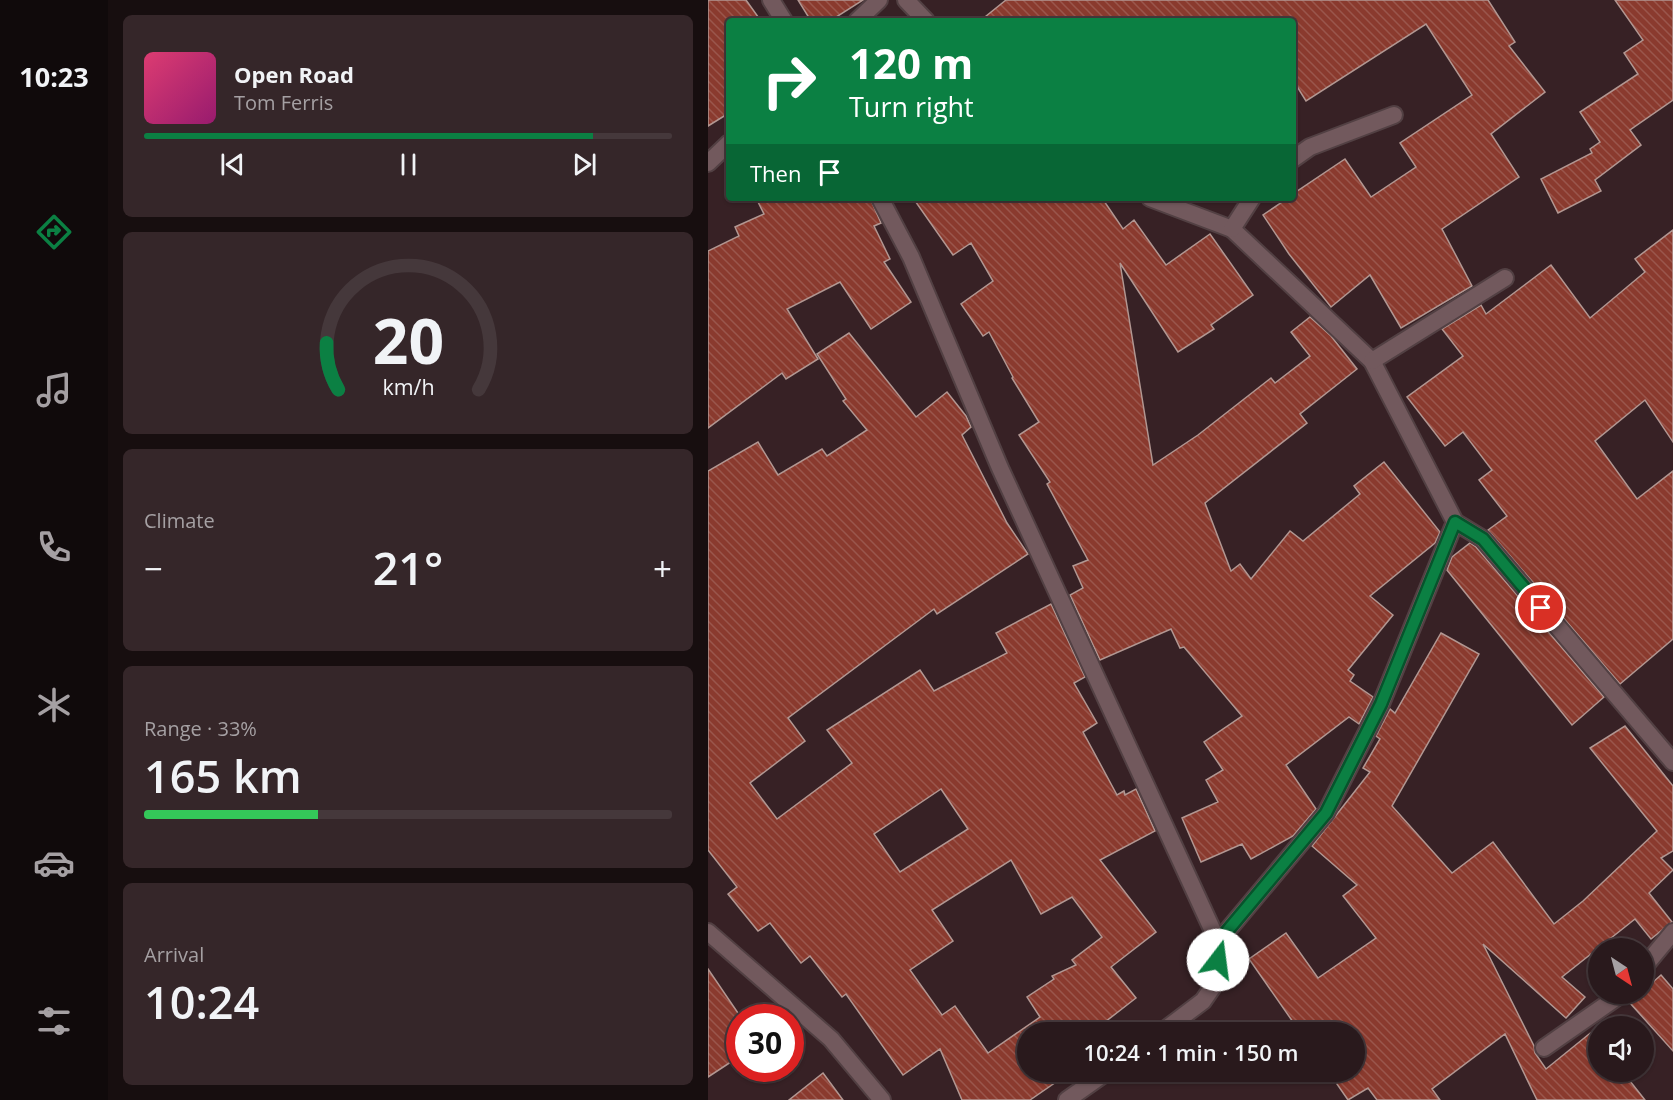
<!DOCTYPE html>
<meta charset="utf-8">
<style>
body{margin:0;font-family:"Open Sans",sans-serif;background:#352629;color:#f1f3f6;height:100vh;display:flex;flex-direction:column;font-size:22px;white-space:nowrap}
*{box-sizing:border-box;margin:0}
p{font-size:20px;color:#a5a0a3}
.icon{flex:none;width:33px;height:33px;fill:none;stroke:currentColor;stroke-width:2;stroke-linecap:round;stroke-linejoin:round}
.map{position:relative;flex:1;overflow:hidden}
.details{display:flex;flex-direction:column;gap:15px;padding:15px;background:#170e0f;width:600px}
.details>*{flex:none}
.banner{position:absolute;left:18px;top:18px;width:570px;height:183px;border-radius:6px;box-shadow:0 2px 4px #0004,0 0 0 2px #45383b;background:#0b8043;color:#fff;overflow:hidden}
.needle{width:39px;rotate:144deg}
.fabs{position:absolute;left:880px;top:938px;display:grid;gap:12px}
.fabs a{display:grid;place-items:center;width:66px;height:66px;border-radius:50%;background:#29191c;box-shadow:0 2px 4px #0004,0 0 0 2px #45383b;font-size:30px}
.speed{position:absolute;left:18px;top:1004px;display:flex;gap:12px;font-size:30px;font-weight:700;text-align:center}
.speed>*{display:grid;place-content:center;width:78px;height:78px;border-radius:50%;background:#29191c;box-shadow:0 2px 4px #0004,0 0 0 2px #45383b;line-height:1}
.speed .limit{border:9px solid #d22;background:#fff;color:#111}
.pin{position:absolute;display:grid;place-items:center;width:51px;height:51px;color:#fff;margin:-26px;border:3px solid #fff;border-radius:50%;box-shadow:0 2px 6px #0007}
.me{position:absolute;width:66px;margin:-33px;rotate:15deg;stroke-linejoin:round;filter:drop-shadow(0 0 4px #0008)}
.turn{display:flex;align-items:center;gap:21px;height:126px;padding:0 24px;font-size:27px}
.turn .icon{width:78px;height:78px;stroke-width:2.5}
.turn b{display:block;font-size:42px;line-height:51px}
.then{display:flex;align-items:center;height:57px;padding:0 24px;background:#0003;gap:12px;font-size:22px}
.big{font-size:45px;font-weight:600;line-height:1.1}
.details .card{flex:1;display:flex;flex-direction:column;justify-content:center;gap:9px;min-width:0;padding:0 21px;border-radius:9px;background:#352629}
.details .dial{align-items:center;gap:0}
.dial svg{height:156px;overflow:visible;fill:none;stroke:#45383b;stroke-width:7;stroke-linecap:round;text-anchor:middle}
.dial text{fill:#f1f3f6;stroke:none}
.song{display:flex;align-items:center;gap:18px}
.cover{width:72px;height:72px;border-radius:9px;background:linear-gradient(135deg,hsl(340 70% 55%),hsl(320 70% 35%))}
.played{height:6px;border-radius:3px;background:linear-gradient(90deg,#0b8043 85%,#45383b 85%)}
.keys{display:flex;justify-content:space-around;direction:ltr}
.heat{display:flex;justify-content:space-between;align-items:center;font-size:33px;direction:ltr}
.charge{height:9px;border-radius:4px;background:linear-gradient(90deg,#34c759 33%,#45383b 0)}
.trip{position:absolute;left:309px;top:1022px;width:348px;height:60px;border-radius:30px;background:#29191c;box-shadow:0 2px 4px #0004,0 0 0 2px #45383b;font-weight:600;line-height:60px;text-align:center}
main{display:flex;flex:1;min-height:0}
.tab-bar{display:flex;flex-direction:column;width:108px;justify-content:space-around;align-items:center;background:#100a0b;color:#a5a0a3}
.tab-bar .icon{width:42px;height:42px}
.tab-bar .active{color:#0b8043}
.tab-bar b{font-size:27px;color:#f1f3f6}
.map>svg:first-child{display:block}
.building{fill:url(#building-back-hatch);stroke:#b29792;stroke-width:1.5;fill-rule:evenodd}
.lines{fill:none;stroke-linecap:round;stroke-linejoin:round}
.minor-casing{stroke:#524043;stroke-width:20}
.tertiary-casing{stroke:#524043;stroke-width:20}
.minor{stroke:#72595d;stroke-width:16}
.tertiary{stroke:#72595d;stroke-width:16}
.route-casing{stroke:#07532c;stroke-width:15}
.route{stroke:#0b8043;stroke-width:10}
</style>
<main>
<nav class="tab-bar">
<b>10:23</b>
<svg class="icon active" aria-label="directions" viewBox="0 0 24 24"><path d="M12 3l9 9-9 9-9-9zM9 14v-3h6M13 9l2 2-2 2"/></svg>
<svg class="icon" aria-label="music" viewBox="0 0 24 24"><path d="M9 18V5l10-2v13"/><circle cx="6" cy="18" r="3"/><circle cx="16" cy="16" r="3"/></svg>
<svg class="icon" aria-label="phone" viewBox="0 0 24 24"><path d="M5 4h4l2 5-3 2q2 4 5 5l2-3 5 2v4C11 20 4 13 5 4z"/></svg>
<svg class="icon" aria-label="climate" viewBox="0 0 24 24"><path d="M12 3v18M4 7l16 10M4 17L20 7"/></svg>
<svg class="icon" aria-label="car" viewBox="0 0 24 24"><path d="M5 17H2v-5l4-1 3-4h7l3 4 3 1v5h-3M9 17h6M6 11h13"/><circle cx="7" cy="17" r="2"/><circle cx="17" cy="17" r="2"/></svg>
<svg class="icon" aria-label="filters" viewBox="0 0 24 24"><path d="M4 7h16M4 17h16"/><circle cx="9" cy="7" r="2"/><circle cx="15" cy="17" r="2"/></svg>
</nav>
<section class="details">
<div class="card">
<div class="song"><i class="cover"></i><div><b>Open Road</b><p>Tom Ferris</p></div></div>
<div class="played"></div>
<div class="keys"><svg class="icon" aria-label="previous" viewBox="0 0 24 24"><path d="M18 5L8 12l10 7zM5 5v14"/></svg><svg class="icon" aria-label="pause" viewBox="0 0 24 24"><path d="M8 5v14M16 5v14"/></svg><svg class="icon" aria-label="next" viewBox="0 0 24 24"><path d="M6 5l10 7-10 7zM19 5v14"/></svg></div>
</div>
<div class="card dial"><svg viewBox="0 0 100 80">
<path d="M14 69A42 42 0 1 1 86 69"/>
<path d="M14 69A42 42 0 0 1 8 45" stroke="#0b8043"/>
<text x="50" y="56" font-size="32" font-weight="700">20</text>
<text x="50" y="72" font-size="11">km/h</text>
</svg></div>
<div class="card"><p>Climate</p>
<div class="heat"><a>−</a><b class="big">21°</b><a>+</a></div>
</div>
<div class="card"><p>Range · 33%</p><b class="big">165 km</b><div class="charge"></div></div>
<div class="card"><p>Arrival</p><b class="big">10:24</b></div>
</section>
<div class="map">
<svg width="965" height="1100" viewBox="0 0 965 1100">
<defs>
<pattern id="building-back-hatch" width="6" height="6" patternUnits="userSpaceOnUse" patternTransform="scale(1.5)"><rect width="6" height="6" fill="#8a3a2e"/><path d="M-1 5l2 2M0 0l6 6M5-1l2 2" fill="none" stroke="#9a564c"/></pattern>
</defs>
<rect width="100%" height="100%" fill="#372125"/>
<g class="building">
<path d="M0 0H38L53 21H21V113L0 126Z"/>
<path d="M90 0H155L122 21H103Z"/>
<path d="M298 0H780L807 42 801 46 837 92 783 134 811 177 734 229 764 286 693 328 662 275 623 307 581 254 555 215 580 198H585V194L637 159 663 197 708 167 692 143 764 95 718 24 598 101 585 80V21H272Z"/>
<path d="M907 0H965V100L922 130 933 145 887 180 893 191 850 213 833 179 884 153 882 149 892 142 872 112 930 74 916 53 935 40Z"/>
<path d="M48 198H162L173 223 166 226 182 259 176 262 203 302 163 329 132 282 79 309 110 359 78 379 74 373 0 428V251L31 236 27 227 56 214Z"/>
<path d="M205 198H394L415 229 426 220 458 265 502 234 545 295 503 325 506 329 470 352 412 263 445 465 490 435 563 378 567 383 602 356 583 332 602 317 623 336 649 369 592 414 599 423 497 503 523 571 532 564 543 579 582 531 595 541 652 494 646 486 676 462 732 532 727 543 662 596 685 615 640 670 646 675 642 681 665 697 651 724 641 717 578 765 608 809 585 836 543 859 534 844 493 862 474 818 510 802 498 780 515 770 496 742 534 716 476 647 472 648 463 629 392 660 362 595 375 588 365 566 380 560 339 484 342 482 311 435 331 422 304 378 305 377 281 332 275 336 253 304 285 281 263 243 245 255Z"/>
<path d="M965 230V442L937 400 887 441 929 499 965 471V639L912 684 780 530 799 516 771 480 784 470 755 432 737 446 699 397 755 356 734 329 773 305 778 314 843 265 882 318 937 272 927 259Z"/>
<path d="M141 333 208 417 239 392 258 416 263 427 254 435 299 523 320 554 229 614 226 609 80 718 97 741 42 783 69 819 144 763 119 730 212 670 226 691 299 653 288 633 343 604 377 677 366 683 389 723 375 732 409 795 416 791 417 795 428 789 447 831 392 860 448 932 403 967 428 998 397 1022 405 1032H320V1071H364L322 1100H254L232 1049 195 1075 138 994 134 997 102 956 93 963 62 923 50 931 20 894 29 887 0 850V471L50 442 70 475 114 449 119 456 159 430 135 401 138 399 109 354ZM233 789 260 829 192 872 166 834ZM303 860 333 914 364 897 394 937 364 960 368 965 344 976 346 979 319 997 332 1017 280 1053 247 1006 234 1015 202 970 245 941 224 910Z"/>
<path d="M762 543 768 547 896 697 864 725 739 570 744 557Z"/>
<path d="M733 633 771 654 684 806 744 873 785 842 846 924 875 901 949 831 882 748 917 726 965 786V851L953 858 965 870 941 893 964 922 943 939 927 919 854 977 877 997 858 1018 775 944 826 1046 827 1053 838 1069 891 1026V1071H914L937 1100H829L797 1034 724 1089 732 1100H669L660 1088 640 1100 620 1071H646V1032H592L541 959 578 933 610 978 668 938 635 896 649 885 604 846 662 772 655 768 672 739 668 736 682 709 687 713Z"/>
<path d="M0 969 32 1016V1056L0 1077Z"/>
<path d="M953 975 965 989V1051L922 1003 936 993V990Z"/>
<path d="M115 1073 135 1100H81Z"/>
</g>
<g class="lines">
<g class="minor-casing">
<g id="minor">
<path d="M63 0 76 21"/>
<path d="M198 0 218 21"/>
<path d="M585 159 602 147 686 115"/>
<path d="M172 198 203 257 292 468 510 942 511 978 495 1001 454 1032"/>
<path d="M442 198 524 229 664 361 747 522 775 539 965 762"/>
<path d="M524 229 544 198"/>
<path d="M664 361 797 278"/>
<path d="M0 932 123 1039 174 1100"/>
<path d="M510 942 618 813 673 704 747 522"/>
<path d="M936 967 965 932"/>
<path d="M836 1048 915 993"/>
<path d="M359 1100 400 1071"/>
</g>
</g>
<g class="tertiary-casing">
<g id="tertiary">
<path d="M149 21 171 0"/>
<path d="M0 163 21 143"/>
</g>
</g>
<use href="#minor" class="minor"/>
<use href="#tertiary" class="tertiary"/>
</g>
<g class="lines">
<g class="route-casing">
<path id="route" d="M510 960V942L618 813 673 704 747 522 775 539 833 608"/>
</g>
<use href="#route" class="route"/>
</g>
</svg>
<div class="fabs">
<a><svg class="needle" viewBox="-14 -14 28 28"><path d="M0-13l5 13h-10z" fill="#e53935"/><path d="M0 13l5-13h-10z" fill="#a5a0a3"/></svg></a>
<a><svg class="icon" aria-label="sound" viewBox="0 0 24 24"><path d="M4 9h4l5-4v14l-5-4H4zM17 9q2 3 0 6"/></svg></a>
</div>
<div class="speed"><div class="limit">30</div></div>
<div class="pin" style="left:833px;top:608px;background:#d93025"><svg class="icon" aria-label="arrive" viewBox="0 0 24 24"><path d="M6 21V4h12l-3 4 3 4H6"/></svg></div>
<svg class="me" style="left:510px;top:960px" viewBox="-20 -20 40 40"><circle r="19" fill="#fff"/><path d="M0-13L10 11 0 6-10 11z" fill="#0b8043"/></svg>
<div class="trip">10:24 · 1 min · 150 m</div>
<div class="banner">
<div class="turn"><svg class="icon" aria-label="right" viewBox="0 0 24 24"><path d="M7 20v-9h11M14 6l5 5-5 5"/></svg><div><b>120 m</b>Turn right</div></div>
<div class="then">Then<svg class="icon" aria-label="arrive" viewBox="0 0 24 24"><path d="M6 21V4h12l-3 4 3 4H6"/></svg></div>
</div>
</div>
</main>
